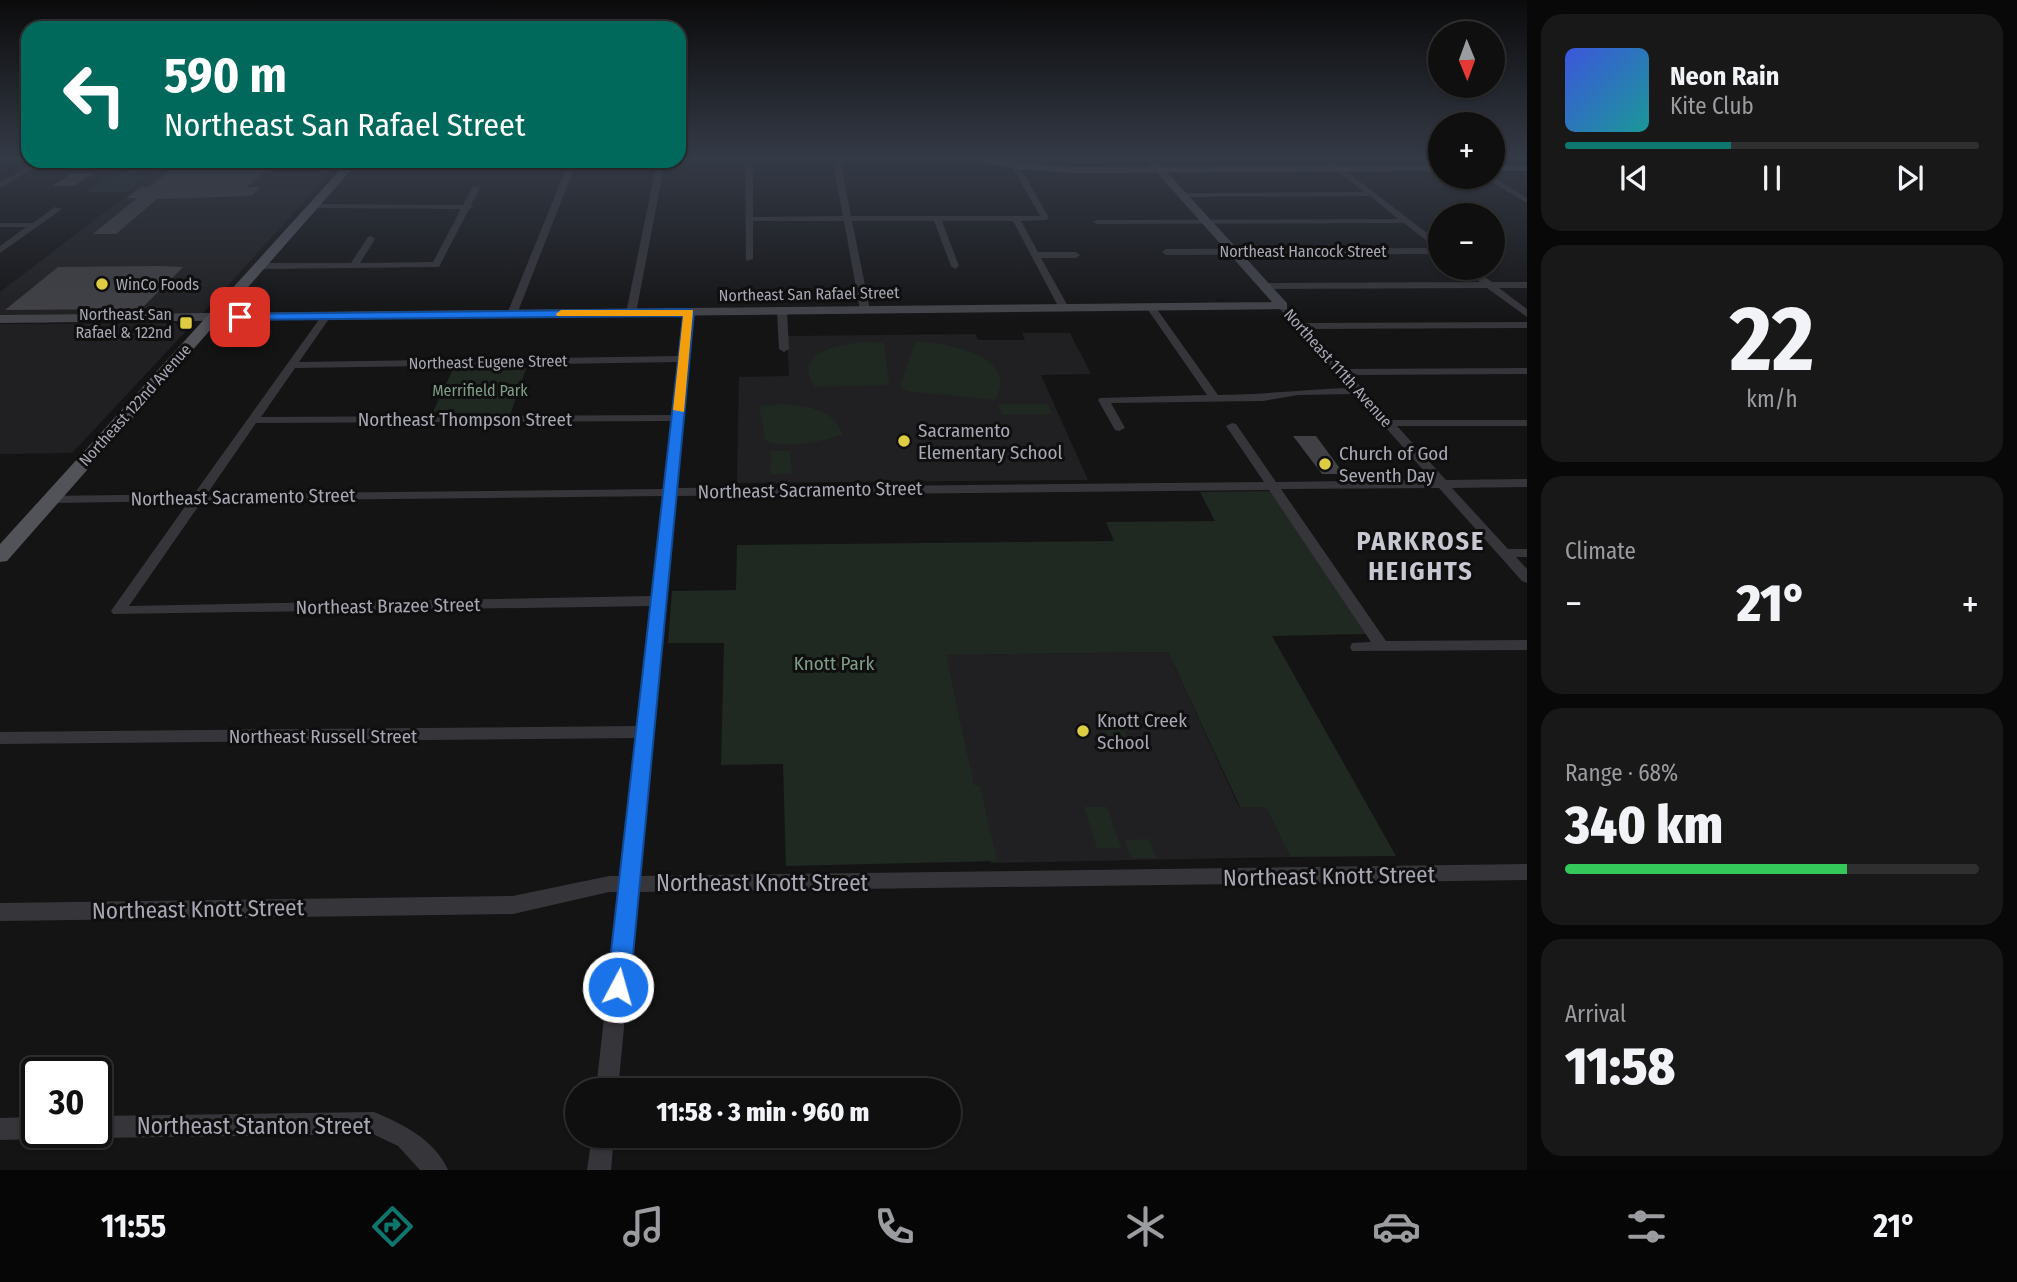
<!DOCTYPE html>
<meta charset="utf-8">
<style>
body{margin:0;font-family:"Fira Sans Condensed",sans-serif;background:#181819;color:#f1f3f6;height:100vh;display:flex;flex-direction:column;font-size:26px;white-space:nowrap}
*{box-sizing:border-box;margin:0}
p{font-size:23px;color:#9b9c9f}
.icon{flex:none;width:38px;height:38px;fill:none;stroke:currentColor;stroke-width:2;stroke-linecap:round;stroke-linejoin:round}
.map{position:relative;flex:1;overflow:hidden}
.drawer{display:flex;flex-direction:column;gap:14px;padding:14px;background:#080809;width:490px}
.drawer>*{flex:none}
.top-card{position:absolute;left:21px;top:21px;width:665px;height:147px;border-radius:21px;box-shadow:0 2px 5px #0004,0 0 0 2px #2f2f30;background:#00695c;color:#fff;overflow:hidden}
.needle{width:46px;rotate:179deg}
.controls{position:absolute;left:1428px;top:21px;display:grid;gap:14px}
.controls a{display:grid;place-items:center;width:77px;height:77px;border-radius:50%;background:#0f0f10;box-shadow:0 2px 5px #0004,0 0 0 2px #2f2f30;font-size:35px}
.speed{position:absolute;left:21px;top:1057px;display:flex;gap:14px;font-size:35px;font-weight:700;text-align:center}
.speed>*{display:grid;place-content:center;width:91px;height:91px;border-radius:50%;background:#0f0f10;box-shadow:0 2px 5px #0004,0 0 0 2px #2f2f30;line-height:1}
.speed .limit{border:4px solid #111;border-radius:10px;background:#fff;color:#111}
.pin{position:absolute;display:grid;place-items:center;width:60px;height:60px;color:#fff;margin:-30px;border-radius:14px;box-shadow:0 4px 10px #0006}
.me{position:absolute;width:77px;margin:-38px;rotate:6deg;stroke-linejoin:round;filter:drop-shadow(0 0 5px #0008)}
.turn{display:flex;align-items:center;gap:24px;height:147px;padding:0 28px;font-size:32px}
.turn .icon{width:91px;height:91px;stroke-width:2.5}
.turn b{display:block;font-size:49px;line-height:60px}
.big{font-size:52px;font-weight:800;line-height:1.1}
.drawer .widget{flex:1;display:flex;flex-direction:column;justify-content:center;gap:10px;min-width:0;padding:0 24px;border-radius:21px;background:#181819}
.drawer .dial{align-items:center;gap:0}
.dial b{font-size:91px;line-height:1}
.song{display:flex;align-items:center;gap:21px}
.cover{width:84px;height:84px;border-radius:10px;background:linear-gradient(135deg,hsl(230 70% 55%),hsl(180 70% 35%))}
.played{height:7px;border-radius:4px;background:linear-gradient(90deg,#0f766e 40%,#2f2f30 40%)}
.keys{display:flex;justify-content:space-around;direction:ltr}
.heat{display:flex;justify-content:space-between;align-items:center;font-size:38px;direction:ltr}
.charge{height:10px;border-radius:5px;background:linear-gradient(90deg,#34c759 68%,#2f2f30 0)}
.trip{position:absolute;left:565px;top:1078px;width:396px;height:70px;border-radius:35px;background:#0f0f10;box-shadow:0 2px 5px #0004,0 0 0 2px #2f2f30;font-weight:800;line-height:70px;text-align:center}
.menu{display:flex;height:112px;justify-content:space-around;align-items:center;background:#060606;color:#9b9c9f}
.menu .icon{width:49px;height:49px}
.menu .on{color:#0f766e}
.menu b{font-size:32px;color:#f1f3f6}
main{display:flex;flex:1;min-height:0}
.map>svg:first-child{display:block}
.built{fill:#202022}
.green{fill:#202822}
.building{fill:#414145}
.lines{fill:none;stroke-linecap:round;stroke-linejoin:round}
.street{fill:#36353a;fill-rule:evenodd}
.secondary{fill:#43444a;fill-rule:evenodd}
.primary{fill:#525259;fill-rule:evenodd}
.route{fill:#1a73e8;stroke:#114b97;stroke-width:2}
.slow{fill:#f59e0b}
.poi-dot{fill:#decc43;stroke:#0f0f10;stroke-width:2.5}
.labels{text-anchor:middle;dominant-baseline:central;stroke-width:6;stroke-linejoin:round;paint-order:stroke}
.far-street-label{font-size:16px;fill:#a7a8b4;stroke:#0f0f10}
.far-poi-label{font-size:16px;fill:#a7a8b4;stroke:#0f0f10;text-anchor:start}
.far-park-label{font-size:16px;fill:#809d88;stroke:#0f0f10}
.street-label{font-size:19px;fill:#a7a8b4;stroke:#0f0f10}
.poi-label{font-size:19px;fill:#a7a8b4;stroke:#0f0f10;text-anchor:start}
.park-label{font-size:19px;fill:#809d88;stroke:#0f0f10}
.near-street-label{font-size:23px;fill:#a7a8b4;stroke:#0f0f10}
.district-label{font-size:26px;font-weight:bold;letter-spacing:2px;fill:#c7c8d1;stroke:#0f0f10}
</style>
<main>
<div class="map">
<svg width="1527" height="1170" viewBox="0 0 1527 1170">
<rect width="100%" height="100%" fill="#141415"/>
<g class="built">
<path d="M172 161H341L203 313 0 316V292Z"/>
<path d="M175 323 186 331 72 453 0 454V324Z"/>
<path d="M1022 333H1070L1091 374 1041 375 1088 480 737 483 739 377 789 376 787 336 975 334 978 340H1025Z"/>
<path d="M1168 652 1239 807 1266 806 1290 857 991 863 945 655Z"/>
</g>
<g class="green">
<path d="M126 169H140L132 176H149L128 192H85L108 176H117Z"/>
<path d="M916 341C945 343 1021 355 995 400L906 391 900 386Z"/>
<path d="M863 342 884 343 889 383 884 385 815 387C791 352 838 345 863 342Z"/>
<path d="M527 366 510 415 433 412 454 367Z"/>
<path d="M778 404C804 405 834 408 843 435 819 441 790 450 766 441L759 406Z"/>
<path d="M998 404H1048L1052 414 1002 415Z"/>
<path d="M771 451H790L792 474H770Z"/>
<path d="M1270 491 1366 634 1272 636 1396 856 1290 857 1266 807H1240L1168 652 946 655 974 785 980 786 997 861 786 866 783 764 721 765 724 643H668L672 591 736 590 737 545 1114 541 1106 522 1215 521 1200 492Z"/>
<path d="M1099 717H1119L1129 742 1109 743Z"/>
<path d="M1084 807H1107L1121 848H1097Z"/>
<path d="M1149 839 1156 858H1131L1125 840Z"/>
</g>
<g class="building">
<path d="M172 169 266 170 247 187H261L251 196 157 199 116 234H93L137 198H127L141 187H149Z"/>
<path d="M72 173H93L74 186H52Z"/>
<path d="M160 266 183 267 141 309 5 310 58 267Z"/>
<path d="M1293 436H1316L1344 474H1322Z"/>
</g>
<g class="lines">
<g class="street">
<path d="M745 158H753V217L843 216 832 158H840L851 216H1040L1007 158H1015L1049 218 1045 220 1021 221 1038 252H1076L1080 255 1076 258H1041L1069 308 1064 311 1059 308 1013 221H942L959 266 955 269 951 266 934 221H852L870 310 865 313 860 310 844 221H753V259L746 261Z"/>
<path d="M1321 158H1329L1440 243V254L1166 255 1162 252 1166 249 1436 248 1404 223 1097 224 1093 222 1097 220 1398 219 1370 196 1182 197 1178 195 1182 193 1364 192Z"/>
<path d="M37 161H46L0 188V183Z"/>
<path d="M569 161H577L517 314 509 316 507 314Z"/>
<path d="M657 161H665L636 313 631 316 626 313Z"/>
<path d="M1484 177H1493L1527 198V203Z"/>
<path d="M473 186 480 188 471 205 473 207 469 209 439 267 260 269 256 266 260 263H351L368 237 371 236 375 239 360 263 433 262 461 209 313 208 309 206 313 204 463 205Z"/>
<path d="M55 207 62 209 0 253V246L26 227H0V223H33Z"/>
<path d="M1463 268H1472L1492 282H1527V288H1499L1527 309V317L1487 288 1264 289 1259 286 1264 283 1480 282Z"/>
<path d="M1282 303 1303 323 1527 322V328L1308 329 1344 369 1527 368V374L1350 375 1391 420H1527V426H1397L1446 480 1527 479V487L1452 488 1508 549H1527V557H1516L1527 569V583L1522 581 1439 488 1281 489 1386 641 1527 640V650L1352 651 1350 647 1352 643 1371 642 1269 490 676 496 639 876 1527 864V880L637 892 618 1090H596L618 892H609L513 914 0 921V903L513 896 609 876H620L636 738 0 744V732L637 726 651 606 113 614 111 611 113 608 189 501 51 503 47 502 45 499 47 496 194 494 323 314 331 316 299 362 679 356 684 312 692 310 677 488 1264 482 1226 426 1232 423 1236 424 1276 482 1432 480 1356 394 1298 395 1263 401 1111 403 1125 428 1119 431 1115 430 1098 400 1100 398 1207 395 1146 307 1151 304 1154 305 1218 395C1262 395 1305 389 1350 388L1279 308 1277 306ZM678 362 673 415 261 417 295 368ZM672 421 664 489 207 494 256 423ZM663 496 652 596 129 606 202 501Z"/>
<path d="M782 308 787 311 789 349 784 352 779 349 777 311Z"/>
<path d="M374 1112C403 1124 435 1140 448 1170H420L398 1146 373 1134 96 1138 87 1132H96V1116Z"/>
<path d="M37 1117V1132H47L45 1136 37 1139 0 1140V1118Z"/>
<path d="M592 1136H614L611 1170H587Z"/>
</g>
<path class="secondary" d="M1144 158H1154L1287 303V309L0 323V315L1272 302Z"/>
<g class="primary">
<path d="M971 158 1073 167 1440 165V171L1073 173 1015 169Z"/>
<path d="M348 161H359L7 561 0 562V544Z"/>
<rect x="1493" y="165" width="34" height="6"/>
</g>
</g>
<linearGradient id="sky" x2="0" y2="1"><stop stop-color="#0b0b0c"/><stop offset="0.49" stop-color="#343a46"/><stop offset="1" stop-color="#343a46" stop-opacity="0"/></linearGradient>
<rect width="1527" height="322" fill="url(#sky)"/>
<path class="route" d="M689 309 694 312 630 987 627 995 618 998 610 995 607 987 683 316 240 320 235 317 240 314Z"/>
<path class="slow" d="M561 310H693L684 412 673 410 683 316H557L556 314Z"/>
<g class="poi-dot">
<circle cx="102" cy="284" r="7"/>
<rect x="179" y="316" width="14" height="14" rx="3.5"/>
<circle cx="904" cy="441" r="7"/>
<circle cx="1325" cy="464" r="7"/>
<circle cx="1083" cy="731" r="7"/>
</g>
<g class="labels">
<g class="far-street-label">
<text x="1303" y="251">Northeast Hancock Street</text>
<text transform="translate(809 294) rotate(-1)">Northeast San Rafael Street</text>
<text transform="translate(488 362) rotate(-1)">Northeast Eugene Street</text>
<text transform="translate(1338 368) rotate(48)">Northeast 111th Avenue</text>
<text transform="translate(135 405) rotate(-48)">Northeast 122nd Avenue</text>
</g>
<g class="far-poi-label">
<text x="116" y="284">WinCo Foods</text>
<text x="172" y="314" text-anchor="end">Northeast San<tspan x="172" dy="18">Rafael &amp; 122nd</tspan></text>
</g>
<g class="far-park-label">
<text x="480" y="390">Merrifield Park</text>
</g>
<g class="street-label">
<text x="465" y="419">Northeast Thompson Street</text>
<text transform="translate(810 490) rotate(-1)">Northeast Sacramento Street</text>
<text transform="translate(243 497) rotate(-1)">Northeast Sacramento Street</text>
<text transform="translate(388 606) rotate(-1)">Northeast Brazee Street</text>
<text x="323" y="736">Northeast Russell Street</text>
</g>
<g class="poi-label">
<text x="918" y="430">Sacramento<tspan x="918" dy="22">Elementary School</tspan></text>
<text x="1339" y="453">Church of God<tspan x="1339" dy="22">Seventh Day</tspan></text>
<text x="1097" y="720">Knott Creek<tspan x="1097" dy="22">School</tspan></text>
</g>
<g class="park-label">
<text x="834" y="663">Knott Park</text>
</g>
<g class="near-street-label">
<text transform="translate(1329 876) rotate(-1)">Northeast Knott Street</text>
<text x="762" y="883">Northeast Knott Street</text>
<text transform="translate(198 909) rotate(-1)">Northeast Knott Street</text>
<text x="254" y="1126">Northeast Stanton Street</text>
</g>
<g class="district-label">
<text x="1421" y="541">PARKROSE<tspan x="1421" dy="30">HEIGHTS</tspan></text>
</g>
</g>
</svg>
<div class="controls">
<a><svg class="needle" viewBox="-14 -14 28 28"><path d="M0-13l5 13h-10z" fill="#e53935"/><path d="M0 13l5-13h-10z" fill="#9b9c9f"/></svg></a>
<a>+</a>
<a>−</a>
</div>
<div class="speed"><div class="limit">30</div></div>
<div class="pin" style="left:240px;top:317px;background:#d93025"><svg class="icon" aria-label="arrive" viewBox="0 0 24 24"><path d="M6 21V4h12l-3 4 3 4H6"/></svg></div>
<svg class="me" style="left:618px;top:987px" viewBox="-20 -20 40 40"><circle r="17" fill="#1a73e8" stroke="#fff" stroke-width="3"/><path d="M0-11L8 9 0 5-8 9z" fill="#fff"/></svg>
<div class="trip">11:58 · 3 min · 960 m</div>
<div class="top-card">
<div class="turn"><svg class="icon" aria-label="left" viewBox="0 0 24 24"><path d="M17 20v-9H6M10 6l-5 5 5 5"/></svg><div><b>590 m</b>Northeast San Rafael Street</div></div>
</div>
</div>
<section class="drawer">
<div class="widget">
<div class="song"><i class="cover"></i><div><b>Neon Rain</b><p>Kite Club</p></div></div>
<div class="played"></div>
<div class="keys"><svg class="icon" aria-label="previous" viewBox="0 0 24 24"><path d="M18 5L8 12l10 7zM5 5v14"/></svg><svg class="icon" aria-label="pause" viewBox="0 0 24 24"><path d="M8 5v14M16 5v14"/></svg><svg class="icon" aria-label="next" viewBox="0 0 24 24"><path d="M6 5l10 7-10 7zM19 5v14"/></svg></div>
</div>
<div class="widget dial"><b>22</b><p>km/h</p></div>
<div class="widget"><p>Climate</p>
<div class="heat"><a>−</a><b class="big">21°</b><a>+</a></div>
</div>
<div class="widget"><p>Range · 68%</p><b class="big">340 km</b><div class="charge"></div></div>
<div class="widget"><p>Arrival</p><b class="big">11:58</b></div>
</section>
</main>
<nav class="menu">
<b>11:55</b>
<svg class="icon on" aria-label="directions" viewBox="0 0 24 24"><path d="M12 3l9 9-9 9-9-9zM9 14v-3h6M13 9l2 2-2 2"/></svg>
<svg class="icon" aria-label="music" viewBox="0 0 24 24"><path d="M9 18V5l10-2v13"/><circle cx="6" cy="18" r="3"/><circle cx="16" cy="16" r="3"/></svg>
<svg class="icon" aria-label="phone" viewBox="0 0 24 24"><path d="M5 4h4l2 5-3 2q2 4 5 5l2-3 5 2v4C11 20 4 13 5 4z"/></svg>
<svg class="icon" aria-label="climate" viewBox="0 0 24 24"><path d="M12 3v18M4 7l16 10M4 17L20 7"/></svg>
<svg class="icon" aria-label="car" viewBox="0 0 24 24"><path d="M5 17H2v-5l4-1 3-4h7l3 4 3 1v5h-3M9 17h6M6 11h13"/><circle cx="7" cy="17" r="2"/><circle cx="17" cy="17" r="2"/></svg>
<svg class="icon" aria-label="filters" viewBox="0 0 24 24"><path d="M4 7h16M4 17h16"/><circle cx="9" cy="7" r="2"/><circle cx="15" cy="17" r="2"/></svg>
<b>21°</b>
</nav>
